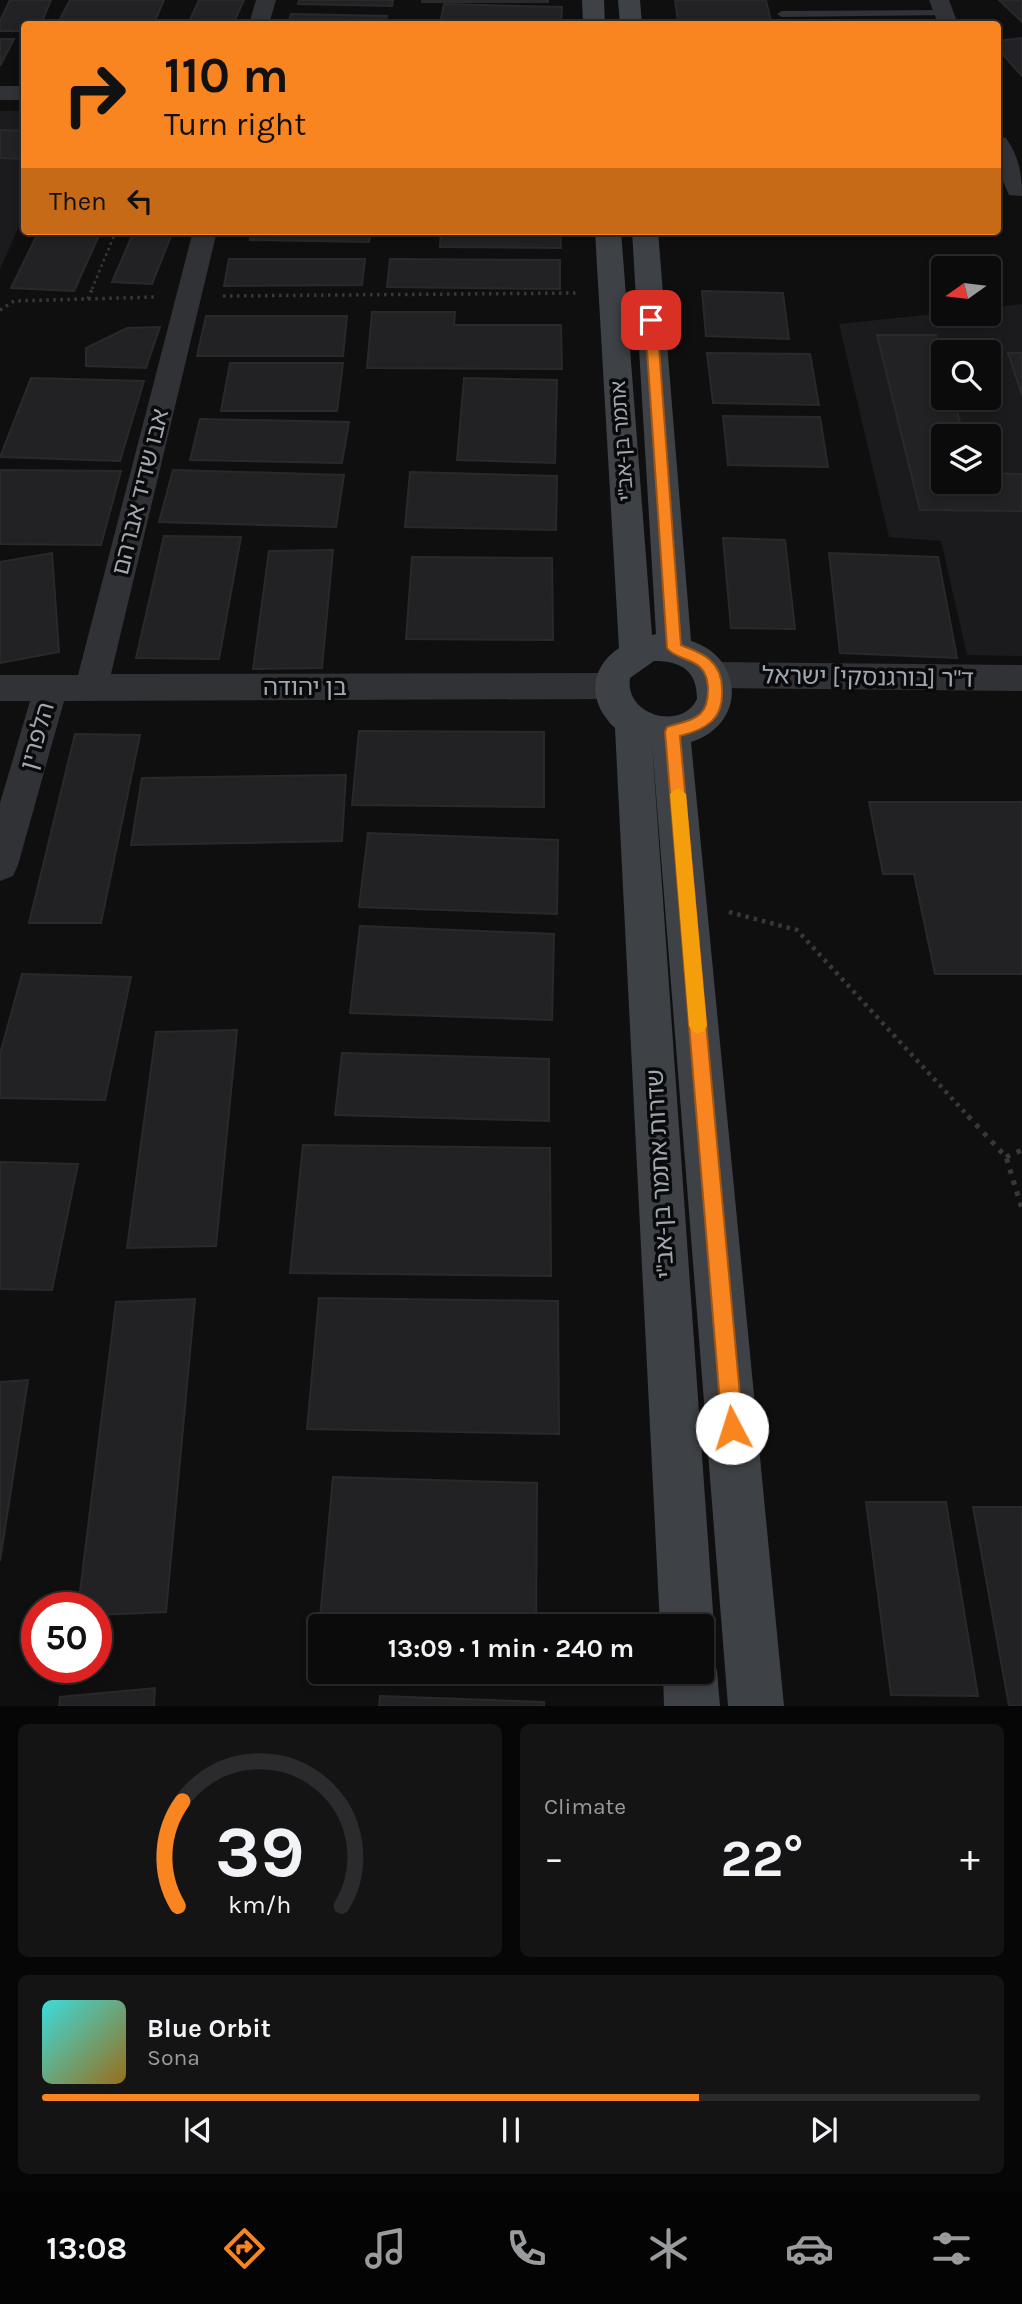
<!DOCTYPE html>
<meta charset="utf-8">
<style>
body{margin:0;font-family:Karla,"Noto Sans Hebrew",sans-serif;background:#141415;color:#f1f3f6;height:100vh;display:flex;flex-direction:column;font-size:26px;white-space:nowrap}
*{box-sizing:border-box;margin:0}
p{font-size:23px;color:#9a9b9d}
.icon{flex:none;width:38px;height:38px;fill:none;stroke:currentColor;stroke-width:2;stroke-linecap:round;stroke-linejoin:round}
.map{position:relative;height:1706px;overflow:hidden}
.panel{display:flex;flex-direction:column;gap:18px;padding:18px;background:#060607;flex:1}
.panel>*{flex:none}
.hud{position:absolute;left:21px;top:21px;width:980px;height:214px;border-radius:7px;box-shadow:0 4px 10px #0003,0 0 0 2px #2b2b2d;background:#f8851f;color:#111;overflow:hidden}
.needle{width:46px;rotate:256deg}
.tools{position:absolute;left:931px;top:256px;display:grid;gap:14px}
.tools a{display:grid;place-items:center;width:70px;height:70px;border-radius:7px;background:#0b0b0c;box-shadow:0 4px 10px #0003,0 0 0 2px #2b2b2d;font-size:35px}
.speed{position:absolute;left:21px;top:1592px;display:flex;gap:14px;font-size:35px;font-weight:700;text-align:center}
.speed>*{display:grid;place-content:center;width:91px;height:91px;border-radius:50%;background:#0b0b0c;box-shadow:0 4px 10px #0003,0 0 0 2px #2b2b2d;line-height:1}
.speed .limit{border:10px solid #d22;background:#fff;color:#111}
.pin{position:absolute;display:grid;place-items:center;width:60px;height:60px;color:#fff;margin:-30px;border-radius:14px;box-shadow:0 4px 10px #0006}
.me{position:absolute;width:77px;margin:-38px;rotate:355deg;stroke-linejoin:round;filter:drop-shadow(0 0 5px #0008)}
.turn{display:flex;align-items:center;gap:24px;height:147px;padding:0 28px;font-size:32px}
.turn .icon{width:91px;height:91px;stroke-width:2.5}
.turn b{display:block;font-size:49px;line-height:60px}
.then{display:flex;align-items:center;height:66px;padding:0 28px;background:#0003;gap:14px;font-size:26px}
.big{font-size:52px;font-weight:700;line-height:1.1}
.panel .widget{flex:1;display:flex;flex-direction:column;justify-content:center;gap:10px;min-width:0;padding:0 24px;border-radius:10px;background:#141415}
.panel .dial{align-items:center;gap:0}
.dial svg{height:182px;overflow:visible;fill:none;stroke:#2b2b2d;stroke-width:7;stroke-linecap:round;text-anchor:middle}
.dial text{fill:#f1f3f6;stroke:none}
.song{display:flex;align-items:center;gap:21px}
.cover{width:84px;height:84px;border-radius:10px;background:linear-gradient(135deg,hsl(180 70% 55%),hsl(40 70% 35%))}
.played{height:7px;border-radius:4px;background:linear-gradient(90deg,#f8851f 70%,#2b2b2d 70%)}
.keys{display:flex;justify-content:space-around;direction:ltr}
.heat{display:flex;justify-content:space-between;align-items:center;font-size:38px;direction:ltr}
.panel .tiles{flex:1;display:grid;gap:18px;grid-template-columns:1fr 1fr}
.widget:last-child{grid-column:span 2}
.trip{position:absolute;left:308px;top:1614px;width:406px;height:70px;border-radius:7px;background:#0b0b0c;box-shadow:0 4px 10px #0003,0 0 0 2px #2b2b2d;font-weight:700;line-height:70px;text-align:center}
.dock{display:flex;height:112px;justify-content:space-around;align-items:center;background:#040405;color:#9a9b9d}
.dock .icon{width:49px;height:49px}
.dock .active{color:#f8851f}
.dock b{font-size:32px;color:#f1f3f6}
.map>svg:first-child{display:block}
.built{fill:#1b1b1d;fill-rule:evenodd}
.building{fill:#222224;stroke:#29292c;stroke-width:2}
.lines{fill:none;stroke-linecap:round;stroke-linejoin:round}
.path-far3{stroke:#36393c;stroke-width:2.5;stroke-dasharray:2.5 3.5;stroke-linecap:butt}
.path-far2{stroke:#36393c;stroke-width:3.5;stroke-dasharray:2.5 4.5;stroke-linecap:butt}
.path-far1{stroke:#36393c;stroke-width:4.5;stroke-dasharray:3.5 5;stroke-linecap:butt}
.path{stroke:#36393c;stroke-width:5;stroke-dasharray:4.5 7;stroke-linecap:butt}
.service{fill:#303235;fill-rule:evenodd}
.minor{fill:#303235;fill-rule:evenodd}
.secondary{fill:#3e4145;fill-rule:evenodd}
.route{fill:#f8851f;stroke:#a15614;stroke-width:2}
.slow{fill:#f59e0b}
.labels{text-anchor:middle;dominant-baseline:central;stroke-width:7;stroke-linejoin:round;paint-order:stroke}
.far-street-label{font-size:21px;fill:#9fa8b2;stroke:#0a0a0b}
.street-label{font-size:24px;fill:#9fa8b2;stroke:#0a0a0b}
</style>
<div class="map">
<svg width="1022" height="1706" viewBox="0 0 1022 1706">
<rect width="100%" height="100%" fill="#0f0f10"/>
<g class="built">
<path d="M0 111H24V215L0 269Z"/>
<path d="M1022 304V656L967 655 941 541 889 537 839 324 943 313H989V308ZM943 352H989V397H943ZM943 436H989V481H943Z"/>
</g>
<g class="building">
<path d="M10 0H51L41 24H24V31H0V21Z"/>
<path d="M70 0H164L154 23 59 21Z"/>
<path d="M199 0H244L233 24H188Z"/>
<path d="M299 0H393L392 6 298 4Z"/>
<rect x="422" y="0" width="126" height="2"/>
<path d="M675 0H766L771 21H678Z"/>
<path d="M999 0H1022V22Z"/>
<path d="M444 4 562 7 561 24H440Z"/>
<path d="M291 14 387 16 385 24H288Z"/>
<path d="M1022 38V76L998 49V41Z"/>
<path d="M0 39H14L0 66Z"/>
<path d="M0 130 24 131V159L0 158Z"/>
<path d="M39 231H101L74 291 11 288Z"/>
<path d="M134 231H173L152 284 112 282Z"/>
<path d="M252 231H371L369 242 250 240Z"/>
<path d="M441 231H560L561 248 440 247Z"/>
<path d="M229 259H365L362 285 224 286Z"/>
<path d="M390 259 560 260V289L387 287Z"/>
<path d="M702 291 783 293 789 339 706 336Z"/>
<path d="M372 312H455L454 325H561L562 369 367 368Z"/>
<path d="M206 316H347L343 356H197Z"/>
<path d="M160 327 146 368 86 366V348L127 328Z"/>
<path d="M877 335H936L943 362V397H953L964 436H943V481H989V473L1022 474V511L920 510Z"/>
<path d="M707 353 810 354 819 405 713 403Z"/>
<path d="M1008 353H1022V395Z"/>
<path d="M230 363H343L337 411H221Z"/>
<path d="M31 378 144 381 120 461 0 457Z"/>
<path d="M464 378 557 380 555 463 457 460Z"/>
<path d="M723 416 820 417 828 467 728 465Z"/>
<path d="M200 419 349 422 342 463 190 460Z"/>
<path d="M0 470 121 471 101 545 0 544Z"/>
<path d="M173 470 344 475 336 527 159 522Z"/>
<path d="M410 472 557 476 556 530 405 527Z"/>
<path d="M164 536 241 537 219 659 136 658Z"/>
<path d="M723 538 785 540 795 629 731 628Z"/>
<path d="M333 550 322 668 253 669 269 551Z"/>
<path d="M52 553 59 652 0 663V562Z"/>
<path d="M829 553 938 557 957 658 840 653Z"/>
<path d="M412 557 552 558 553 640 406 639Z"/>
<path d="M359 731 544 732V807L352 805Z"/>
<path d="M75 734 140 735 101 923H29Z"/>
<path d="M346 775 342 841 131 845 142 778Z"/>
<path d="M869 802H1022V974H935L914 874H883Z"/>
<path d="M368 833 558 840 557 914 359 907Z"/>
<path d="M360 926 554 934 552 1020 350 1013Z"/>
<path d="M22 974 131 977 105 1100 0 1098V1054Z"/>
<path d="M237 1030 216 1246 127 1248 156 1032Z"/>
<path d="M342 1053 549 1059V1121L335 1115Z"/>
<path d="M303 1145 550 1148 551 1276 290 1273Z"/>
<path d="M0 1162 78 1164 52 1290 0 1289Z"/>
<path d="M319 1298 558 1301 559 1434 307 1429Z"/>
<path d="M195 1299 166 1612 96 1615V1608H78L116 1302Z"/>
<path d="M28 1380 0 1561V1382Z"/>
<path d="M333 1477 537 1483 536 1626H320L318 1640Z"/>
<path d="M866 1502H946L978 1696 891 1695Z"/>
<path d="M973 1507H1022V1706H1009Z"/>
<path d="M155 1688 154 1706H59L60 1697Z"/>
<path d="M380 1696 544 1702V1706H379Z"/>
</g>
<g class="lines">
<path class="path-far3" d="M92 289 116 231"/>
<g class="path-far2">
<path d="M223 296 578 293"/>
<path d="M88 299 93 287"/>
<path d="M0 310 14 301 155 297"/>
</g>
<path class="path-far1" d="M729 912 797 930 970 1118"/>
<g class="path">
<path d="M968 1116 1006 1157 1022 1209"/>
<path d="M1006 1157 1022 1150"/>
</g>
<path class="service" d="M944 10 947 11V15L782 17 777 14 782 11Z"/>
<g class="minor">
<path d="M256 0H276L269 24H249Z"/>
<path d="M929 0H949L958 24H938Z"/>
<rect x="0" y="86" width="24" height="14"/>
<path d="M998 136 1006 138C1019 157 1022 174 1022 196L1009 195 998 170Z"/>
<path d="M193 231H217L111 674 611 673 623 677 628 686 623 695 611 699 64 701 18 865 13 876 0 881V803L30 701H0V675H78Z"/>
<path d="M714 662 1022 665V691L714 688 702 684 697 675 702 666Z"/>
</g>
<g class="secondary">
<path d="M582 0H604L605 24H583Z"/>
<path d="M618 0H640L642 24H620Z"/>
<path d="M595 231H621L652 635 656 634 632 231H658L691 641C745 658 746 725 691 742L784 1706H728L652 743 714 1626 706 1645 702 1647V1626H660L615 728C588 703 588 669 619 648ZM654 661C682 661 697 671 697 699 681 732 624 715 630 678Z"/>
<path d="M702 1648 709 1652 717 1671 720 1706H664L663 1671H702Z"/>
</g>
</g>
<path class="route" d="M651 316 657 320 681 645C690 649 703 653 710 660 719 668 722 677 722 689 724 719 707 729 680 736L743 1428 740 1435 732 1439 725 1435 722 1428 665 732 667 727C693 719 709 719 708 687 707 679 706 673 700 667 690 658 674 658 667 648L645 320Z"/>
<path class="slow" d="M678 788 686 794 707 1026 704 1031 698 1034 692 1031 689 1026 670 794Z"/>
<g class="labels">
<g class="far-street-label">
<text transform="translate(622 441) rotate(-94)">אתמר בן-אב"י</text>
</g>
<g class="street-label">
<text transform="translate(140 492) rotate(-76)">אבו שדיד אברהם</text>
<text transform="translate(868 677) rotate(1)">ד"ר [בורגנסקי] ישראל</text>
<text x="305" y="687">בן יהודה</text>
<text transform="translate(37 736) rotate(-74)">הלפרין</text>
<text transform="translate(660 1174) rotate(-93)">שדרות אתמר בן-אב"י</text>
</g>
</g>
</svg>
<div class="tools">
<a><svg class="needle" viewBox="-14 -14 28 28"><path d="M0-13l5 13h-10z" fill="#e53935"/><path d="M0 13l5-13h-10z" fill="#9a9b9d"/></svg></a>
<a><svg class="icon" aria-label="search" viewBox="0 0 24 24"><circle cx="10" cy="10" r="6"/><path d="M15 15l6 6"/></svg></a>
<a><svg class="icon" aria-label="layers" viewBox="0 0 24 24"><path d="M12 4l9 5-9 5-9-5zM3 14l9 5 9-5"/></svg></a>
</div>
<div class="speed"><div class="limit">50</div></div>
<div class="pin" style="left:651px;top:320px;background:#d93025"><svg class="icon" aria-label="arrive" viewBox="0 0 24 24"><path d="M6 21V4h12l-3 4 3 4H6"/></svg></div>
<svg class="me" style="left:732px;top:1428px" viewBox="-20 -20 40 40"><circle r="19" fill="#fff"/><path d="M0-13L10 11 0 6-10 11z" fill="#f8851f"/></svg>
<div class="trip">13:09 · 1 min · 240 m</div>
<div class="hud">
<div class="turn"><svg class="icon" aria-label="right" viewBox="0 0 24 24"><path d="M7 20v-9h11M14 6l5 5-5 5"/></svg><div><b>110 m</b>Turn right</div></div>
<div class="then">Then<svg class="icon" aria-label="left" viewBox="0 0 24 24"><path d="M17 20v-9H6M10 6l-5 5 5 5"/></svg></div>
</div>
</div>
<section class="panel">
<div class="tiles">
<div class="widget dial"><svg viewBox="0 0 100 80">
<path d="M14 69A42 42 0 1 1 86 69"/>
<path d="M14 69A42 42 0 0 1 16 23" stroke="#f8851f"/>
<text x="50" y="56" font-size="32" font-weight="700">39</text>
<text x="50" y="72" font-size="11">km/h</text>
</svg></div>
<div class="widget"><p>Climate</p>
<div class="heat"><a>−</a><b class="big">22°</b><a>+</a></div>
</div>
<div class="widget">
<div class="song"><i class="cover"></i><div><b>Blue Orbit</b><p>Sona</p></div></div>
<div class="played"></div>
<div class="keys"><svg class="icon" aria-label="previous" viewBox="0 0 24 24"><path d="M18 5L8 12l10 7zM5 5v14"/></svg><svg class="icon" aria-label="pause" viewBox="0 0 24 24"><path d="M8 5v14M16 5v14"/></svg><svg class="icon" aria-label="next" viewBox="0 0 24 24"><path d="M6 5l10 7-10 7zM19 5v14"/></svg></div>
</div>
</div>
</section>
<nav class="dock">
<b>13:08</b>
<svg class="icon active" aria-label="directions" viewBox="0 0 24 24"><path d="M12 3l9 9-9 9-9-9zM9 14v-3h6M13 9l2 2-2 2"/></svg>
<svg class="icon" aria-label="music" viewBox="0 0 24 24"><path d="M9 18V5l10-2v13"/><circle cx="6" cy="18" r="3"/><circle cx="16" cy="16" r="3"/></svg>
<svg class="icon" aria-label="phone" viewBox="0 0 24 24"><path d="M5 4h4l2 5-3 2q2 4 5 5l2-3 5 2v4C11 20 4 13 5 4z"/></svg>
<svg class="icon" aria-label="climate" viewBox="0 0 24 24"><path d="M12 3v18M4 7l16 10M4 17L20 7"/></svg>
<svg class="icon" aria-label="car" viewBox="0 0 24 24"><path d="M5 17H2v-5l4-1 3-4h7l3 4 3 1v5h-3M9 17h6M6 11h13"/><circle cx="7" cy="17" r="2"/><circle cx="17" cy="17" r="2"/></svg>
<svg class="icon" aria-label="filters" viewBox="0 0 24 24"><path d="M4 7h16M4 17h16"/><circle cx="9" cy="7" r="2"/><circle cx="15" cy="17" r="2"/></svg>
</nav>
